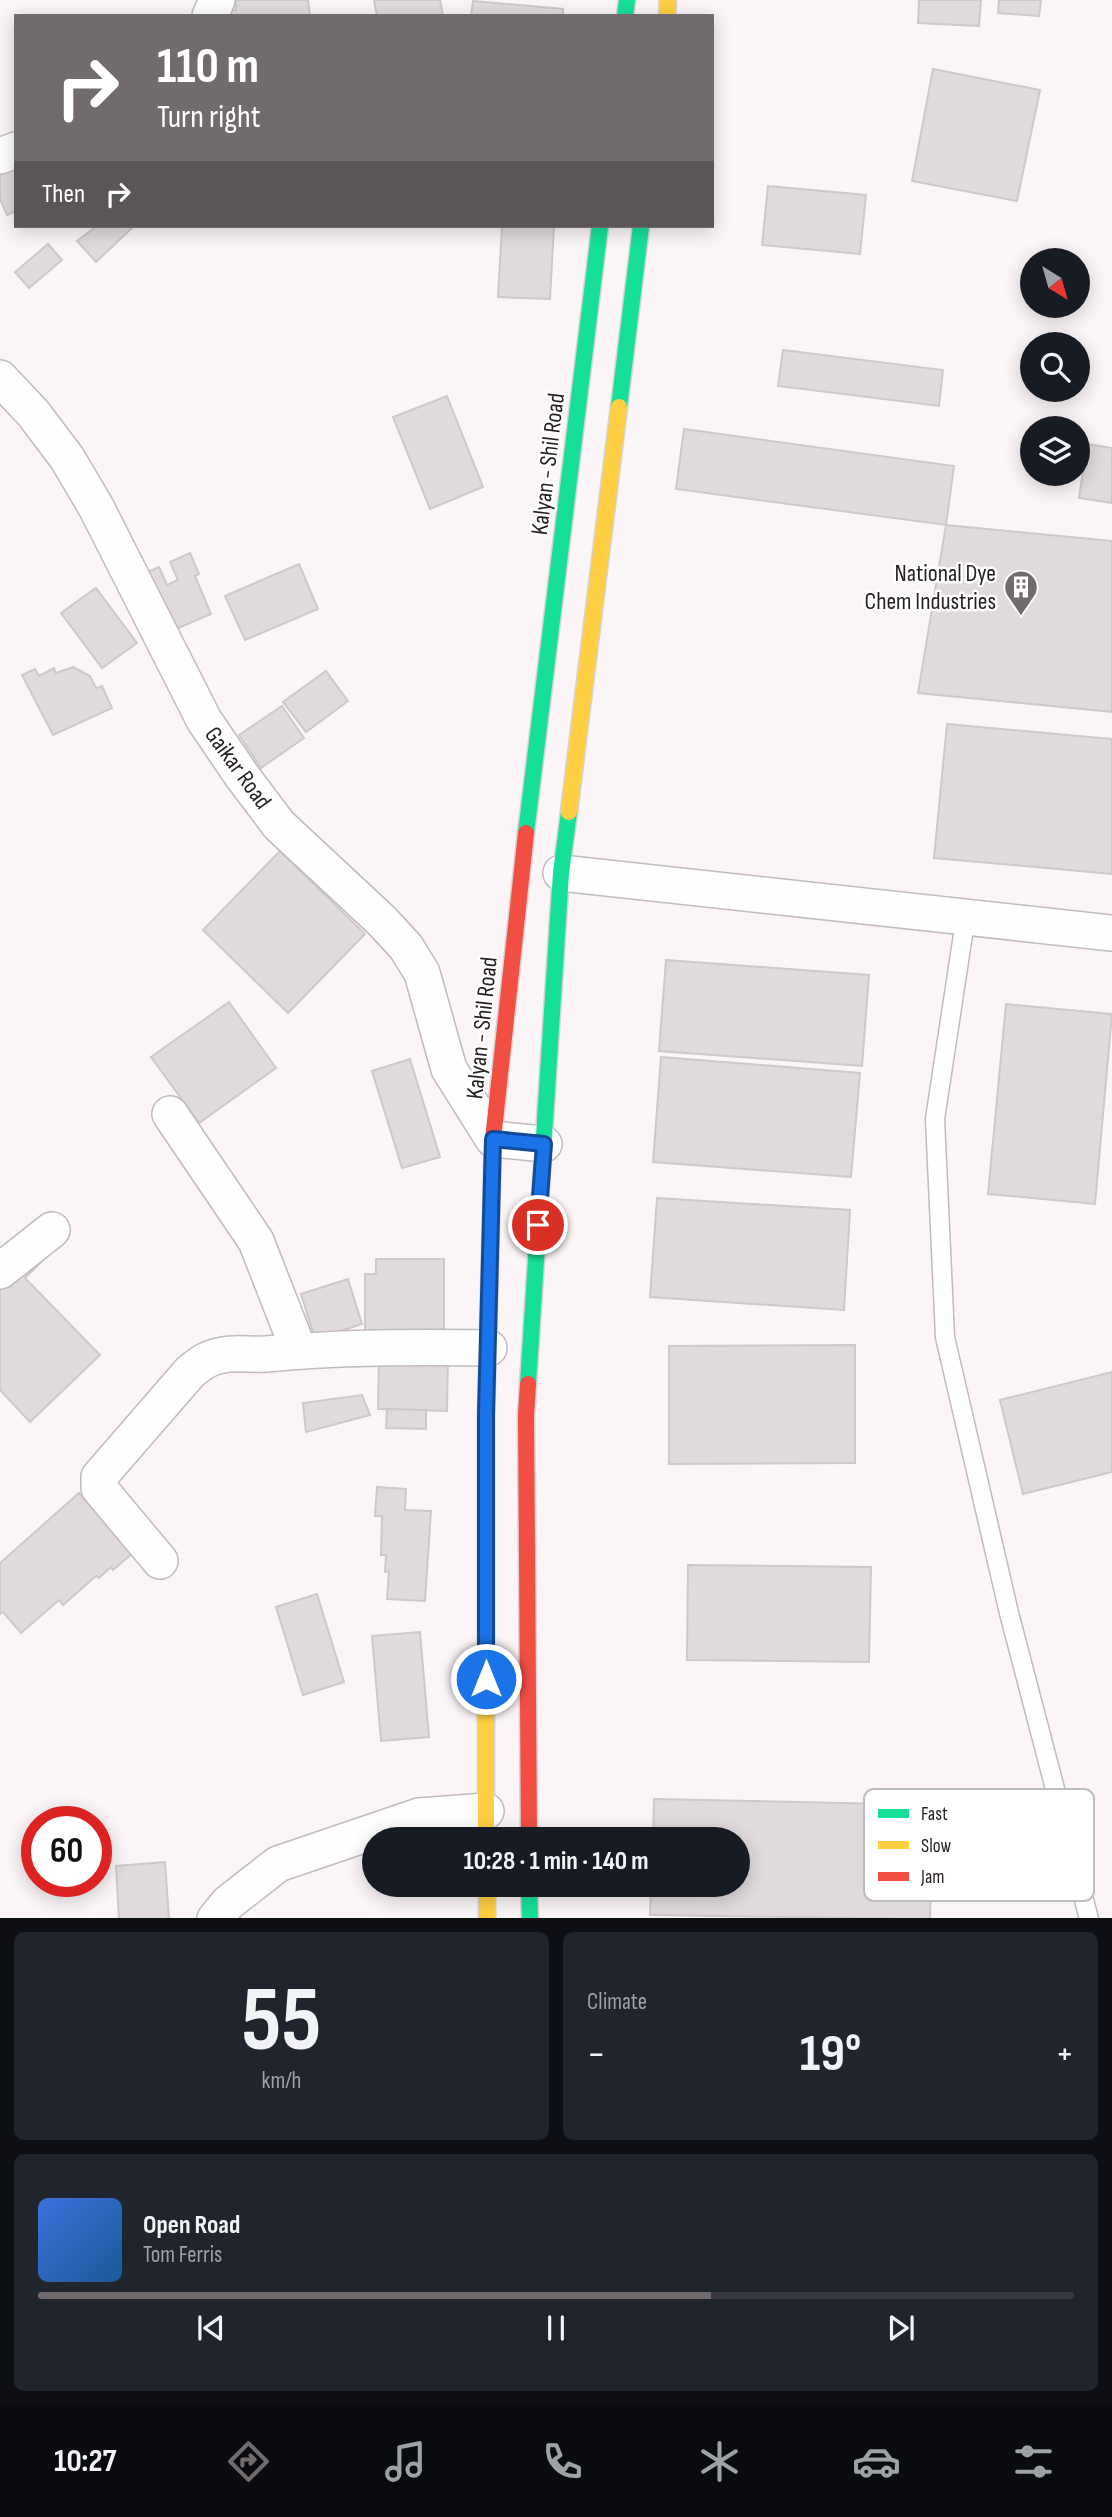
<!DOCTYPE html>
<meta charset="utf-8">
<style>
body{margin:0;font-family:"Sofia Sans Condensed",sans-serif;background:#20242c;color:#f1f3f6;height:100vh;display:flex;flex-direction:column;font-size:26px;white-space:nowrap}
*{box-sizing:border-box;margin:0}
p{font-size:23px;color:#9ea1a6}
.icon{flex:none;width:38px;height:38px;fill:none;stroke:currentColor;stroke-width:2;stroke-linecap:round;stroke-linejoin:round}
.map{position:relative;height:1918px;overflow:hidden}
.sheet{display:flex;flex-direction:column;gap:14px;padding:14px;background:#0d0f14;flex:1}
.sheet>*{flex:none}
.top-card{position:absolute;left:14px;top:14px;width:700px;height:214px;border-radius:0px;box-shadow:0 4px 18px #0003;background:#716b6d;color:#fff;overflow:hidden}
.needle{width:46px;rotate:143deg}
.buttons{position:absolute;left:1020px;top:248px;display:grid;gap:14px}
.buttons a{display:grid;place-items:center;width:70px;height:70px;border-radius:50%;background:#171b24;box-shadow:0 4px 18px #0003;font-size:35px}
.speed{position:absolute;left:21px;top:1806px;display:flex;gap:14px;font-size:35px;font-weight:700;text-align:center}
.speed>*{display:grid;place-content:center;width:91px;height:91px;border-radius:50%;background:#171b24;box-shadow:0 4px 18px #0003;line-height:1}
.speed .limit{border:10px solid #d22;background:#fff;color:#111}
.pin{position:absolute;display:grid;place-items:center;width:60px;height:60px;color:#fff;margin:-30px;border:4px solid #fff;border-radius:50%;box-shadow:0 2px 7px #0007}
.me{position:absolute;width:77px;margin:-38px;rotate:0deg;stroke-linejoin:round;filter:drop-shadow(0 0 5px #0008)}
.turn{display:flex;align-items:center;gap:24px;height:147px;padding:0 28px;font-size:32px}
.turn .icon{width:91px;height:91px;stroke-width:2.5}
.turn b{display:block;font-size:49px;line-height:60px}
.then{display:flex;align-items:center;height:66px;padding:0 28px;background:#0003;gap:14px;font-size:26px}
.big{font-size:52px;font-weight:700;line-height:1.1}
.sheet .tile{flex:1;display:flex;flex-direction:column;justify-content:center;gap:10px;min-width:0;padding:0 24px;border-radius:10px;background:#20242c}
.sheet .dial{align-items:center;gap:0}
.dial b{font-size:91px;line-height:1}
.song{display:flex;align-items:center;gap:21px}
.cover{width:84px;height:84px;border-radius:10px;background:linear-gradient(135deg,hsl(220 70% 55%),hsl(210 70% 35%))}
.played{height:7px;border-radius:4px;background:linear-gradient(90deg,#716b6d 65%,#363941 65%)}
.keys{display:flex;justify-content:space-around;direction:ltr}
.heat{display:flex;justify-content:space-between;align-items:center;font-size:38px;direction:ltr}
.sheet .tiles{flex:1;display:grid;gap:14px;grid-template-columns:1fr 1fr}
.tile:last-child{grid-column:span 2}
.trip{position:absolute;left:362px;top:1827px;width:388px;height:70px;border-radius:35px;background:#171b24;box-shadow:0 4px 18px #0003;font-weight:700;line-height:70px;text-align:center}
.tabs{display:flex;height:112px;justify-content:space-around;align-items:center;background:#090b0e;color:#9ea1a6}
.tabs .icon{width:49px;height:49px}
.tabs .active{color:#716b6d}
.tabs b{font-size:32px;color:#f1f3f6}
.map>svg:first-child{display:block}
.building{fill:#e1dadc;stroke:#cec8ca;stroke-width:2}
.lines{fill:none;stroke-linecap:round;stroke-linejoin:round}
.lane-casing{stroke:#c1bbbd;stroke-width:21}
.street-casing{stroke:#c1bbbd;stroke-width:38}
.fast-casing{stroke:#d6d3d4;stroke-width:19}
.slow-casing{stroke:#d6d3d4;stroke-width:19}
.jam-casing{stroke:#d6d3d4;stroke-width:19}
.lane{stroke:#fefefe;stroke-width:18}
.street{stroke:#fefefe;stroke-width:35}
.fast{stroke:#16e098;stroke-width:16}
.slow{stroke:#ffcf43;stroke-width:16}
.jam{stroke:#f24e42;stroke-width:16}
.route-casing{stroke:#114b97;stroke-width:18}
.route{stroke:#1a73e8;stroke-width:12}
.labels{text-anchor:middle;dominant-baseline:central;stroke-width:5;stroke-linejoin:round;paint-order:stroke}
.street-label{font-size:24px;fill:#272022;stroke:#fff}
.poi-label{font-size:24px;fill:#272022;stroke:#fff;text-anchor:end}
.key{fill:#fff;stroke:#bebcbd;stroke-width:2}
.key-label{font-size:19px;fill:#272022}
</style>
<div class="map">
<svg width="1112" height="1919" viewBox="0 0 1112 1919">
<rect width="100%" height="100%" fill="#fbf5f7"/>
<g class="building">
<path d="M235 0H308L310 16H218V12L236 10Z"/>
<path d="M374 0H440L443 16H377Z"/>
<path d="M919 0H981L979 26 918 23Z"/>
<path d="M999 0H1041L1039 16 998 13Z"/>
<path d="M473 1 563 9V16H471Z"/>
<path d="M933 69 1040 90 1017 201 912 181Z"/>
<path d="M16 165V211L7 215 0 199V172Z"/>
<path d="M768 186 866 195 860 254 762 245Z"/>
<path d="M97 226H134L96 262 77 241Z"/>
<path d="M502 226H554L550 299 498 297Z"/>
<path d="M48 244 62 260 29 288 15 272Z"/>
<path d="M783 350 943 370 939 406 778 386Z"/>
<path d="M447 396 483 487 430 509 393 417Z"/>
<path d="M684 429 954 466 946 525 676 489Z"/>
<path d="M1087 444 1112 448V503L1079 498Z"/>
<path d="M946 525 1112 541V712L918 693Z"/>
<path d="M190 553 199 574 195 576 211 614 169 632 143 574 159 567 167 585 178 580 170 562Z"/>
<path d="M299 564 318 609 245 640 225 596Z"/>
<path d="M96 588 137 643 102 668 61 613Z"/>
<path d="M73 667 90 676 96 688 102 686 112 708 53 735 22 675 35 669 39 676 54 668 56 673Z"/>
<path d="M326 671 348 701 306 732 283 702Z"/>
<path d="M282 706 304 738 261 768 239 735Z"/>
<path d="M947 724 1112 739V874L934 858Z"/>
<path d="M280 851 365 934 288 1013 203 930Z"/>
<path d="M666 960 869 975 862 1066 659 1051Z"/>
<path d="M229 1002 276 1068 199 1123 151 1057Z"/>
<path d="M1006 1004 1112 1014 1095 1204 988 1194Z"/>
<path d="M661 1057 860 1073 851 1177 653 1162Z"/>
<path d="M410 1059 440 1157 402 1168 372 1071Z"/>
<path d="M657 1198 850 1210 844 1310 650 1297Z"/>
<path d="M33 1247 44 1259 25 1278 100 1355 30 1422 0 1390V1279Z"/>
<path d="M376 1259H444V1340H365V1274H376Z"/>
<path d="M348 1279 362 1324 315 1339 301 1294Z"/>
<path d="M855 1345V1463L669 1464V1346Z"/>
<path d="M379 1356 448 1357 447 1411 378 1409Z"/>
<path d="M1112 1372V1472L1023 1494 1000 1400Z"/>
<path d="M362 1395 370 1415 306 1432 303 1403Z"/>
<path d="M387 1409 426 1410V1429L386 1428Z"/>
<path d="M377 1487 406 1489 405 1510 431 1511 425 1601 387 1599 389 1571 385 1572 386 1555H381L382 1516H375Z"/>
<path d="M79 1493 133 1553 113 1570 111 1567 99 1578 96 1576 63 1605 59 1600 21 1633 3 1612 0 1614V1563Z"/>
<path d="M688 1565 871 1567 869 1662 687 1660Z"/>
<path d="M317 1594 344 1682 303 1695 276 1607Z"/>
<path d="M420 1632 429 1737 381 1741 372 1636Z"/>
<path d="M654 1799 933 1805 930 1919 650 1915 651 1885H738V1839H653Z"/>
<path d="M165 1862 169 1919H119L116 1866Z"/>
</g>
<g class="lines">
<g class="lane-casing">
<path id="lane" d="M966 915 935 1119 945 1337 1009 1613 1089 1919"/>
</g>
<g class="street-casing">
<g id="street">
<path d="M210 16 217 0"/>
<path d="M0 156 16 150"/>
<path d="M0 378 33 413 67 458 96 507 204 720 242 776 279 825 382 921 406 947 422 973 449 1069 493 1139 544 1144"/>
<path d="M561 873 1112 933"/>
<path d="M170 1114 256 1241 299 1351"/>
<path d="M0 1271 52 1230"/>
<path d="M160 1561 99 1488V1477L190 1372C201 1363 209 1357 223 1355 236 1352 252 1355 266 1354 340 1347 414 1347 489 1348"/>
<path d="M215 1919 228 1903 278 1864 419 1816 486 1811"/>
</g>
</g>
<g class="fast-casing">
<g id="fast">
<path d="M625 16 627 0"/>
<path d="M619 407 641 226"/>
<path d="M526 833 600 226"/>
<path d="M528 1384 561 873 569 812"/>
<path d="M529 1885 530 1919"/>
</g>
</g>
<g class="slow-casing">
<g id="slow">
<path d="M667 16 668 0"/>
<path d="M569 812 619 407"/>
<path d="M486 1839V1414L490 1256"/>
<path d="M487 1885V1919"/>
</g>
</g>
<g class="jam-casing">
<g id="jam">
<path d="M490 1256 493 1139 526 833"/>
<path d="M528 1384 526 1415 529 1839"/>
</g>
</g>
<use href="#lane" class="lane"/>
<use href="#street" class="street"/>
<use href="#fast" class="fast"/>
<use href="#slow" class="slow"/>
<use href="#jam" class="jam"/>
</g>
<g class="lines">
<g class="route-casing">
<path id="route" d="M486 1679V1414L493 1139 544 1144 538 1225"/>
</g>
<use href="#route" class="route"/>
</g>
<defs>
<g id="building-pin" transform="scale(1.75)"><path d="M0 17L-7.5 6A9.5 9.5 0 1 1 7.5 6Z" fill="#716b6d" stroke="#fff"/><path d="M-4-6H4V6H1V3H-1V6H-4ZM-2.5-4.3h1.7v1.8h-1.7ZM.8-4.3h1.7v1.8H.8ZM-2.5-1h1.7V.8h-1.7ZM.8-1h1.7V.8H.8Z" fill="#fff"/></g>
</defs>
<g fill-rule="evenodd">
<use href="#building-pin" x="1021" y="587"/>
</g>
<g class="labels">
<g class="street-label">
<text transform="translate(548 464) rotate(-83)">Kalyan - Shil Road</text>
<text transform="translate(238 768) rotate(54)">Gaikar Road</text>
<text transform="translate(482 1028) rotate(-84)">Kalyan - Shil Road</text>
</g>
<g class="poi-label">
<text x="996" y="573">National Dye<tspan x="996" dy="28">Chem Industries</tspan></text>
</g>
</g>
<rect x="864" y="1789" width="230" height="112" rx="10" class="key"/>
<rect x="878" y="1809" width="31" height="9" fill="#16e098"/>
<rect x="878" y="1841" width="31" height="8" fill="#ffcf43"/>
<rect x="878" y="1872" width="31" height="9" fill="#f24e42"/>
<g class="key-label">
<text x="921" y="1820">Fast</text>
<text x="921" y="1852">Slow</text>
<text x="921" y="1883">Jam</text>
</g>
</svg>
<div class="buttons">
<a><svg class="needle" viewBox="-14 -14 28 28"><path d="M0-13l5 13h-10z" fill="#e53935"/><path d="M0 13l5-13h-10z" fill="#9ea1a6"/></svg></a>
<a><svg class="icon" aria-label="search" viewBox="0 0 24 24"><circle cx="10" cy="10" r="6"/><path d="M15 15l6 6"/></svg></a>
<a><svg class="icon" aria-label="layers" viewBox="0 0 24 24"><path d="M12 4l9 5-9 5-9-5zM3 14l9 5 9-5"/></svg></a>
</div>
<div class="speed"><div class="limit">60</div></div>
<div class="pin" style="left:538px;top:1225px;background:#d93025"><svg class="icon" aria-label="arrive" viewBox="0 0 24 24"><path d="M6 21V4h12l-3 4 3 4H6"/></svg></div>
<svg class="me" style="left:486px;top:1679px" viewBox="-20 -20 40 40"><circle r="17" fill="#1a73e8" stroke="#fff" stroke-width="3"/><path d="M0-11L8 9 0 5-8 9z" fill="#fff"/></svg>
<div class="trip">10:28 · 1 min · 140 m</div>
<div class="top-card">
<div class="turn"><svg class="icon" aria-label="right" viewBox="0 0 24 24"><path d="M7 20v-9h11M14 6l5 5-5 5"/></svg><div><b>110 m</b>Turn right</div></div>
<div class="then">Then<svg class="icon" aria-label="right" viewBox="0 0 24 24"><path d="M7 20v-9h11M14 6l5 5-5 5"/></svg></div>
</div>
</div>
<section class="sheet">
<div class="tiles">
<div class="tile dial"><b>55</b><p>km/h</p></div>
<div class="tile"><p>Climate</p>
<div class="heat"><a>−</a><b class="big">19°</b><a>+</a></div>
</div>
<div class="tile">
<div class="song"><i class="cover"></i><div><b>Open Road</b><p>Tom Ferris</p></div></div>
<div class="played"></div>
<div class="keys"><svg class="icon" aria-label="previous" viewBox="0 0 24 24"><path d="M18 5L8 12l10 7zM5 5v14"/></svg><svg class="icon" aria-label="pause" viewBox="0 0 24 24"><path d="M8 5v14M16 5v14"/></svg><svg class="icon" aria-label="next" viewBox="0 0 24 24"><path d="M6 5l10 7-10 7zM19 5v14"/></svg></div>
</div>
</div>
</section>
<nav class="tabs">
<b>10:27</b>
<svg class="icon active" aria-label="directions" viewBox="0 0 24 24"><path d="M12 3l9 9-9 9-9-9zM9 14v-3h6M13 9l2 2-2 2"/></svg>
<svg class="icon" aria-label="music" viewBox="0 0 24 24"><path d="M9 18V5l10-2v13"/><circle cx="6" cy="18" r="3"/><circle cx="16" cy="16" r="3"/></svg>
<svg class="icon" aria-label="phone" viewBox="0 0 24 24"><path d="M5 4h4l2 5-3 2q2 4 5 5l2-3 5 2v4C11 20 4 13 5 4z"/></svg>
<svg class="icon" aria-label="climate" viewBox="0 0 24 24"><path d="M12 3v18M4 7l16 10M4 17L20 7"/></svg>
<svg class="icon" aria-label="car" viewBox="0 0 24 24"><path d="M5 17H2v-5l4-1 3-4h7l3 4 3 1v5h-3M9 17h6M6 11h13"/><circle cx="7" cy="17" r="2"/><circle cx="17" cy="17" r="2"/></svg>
<svg class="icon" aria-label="filters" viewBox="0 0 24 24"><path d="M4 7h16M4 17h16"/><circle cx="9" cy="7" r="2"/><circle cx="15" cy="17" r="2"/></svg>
</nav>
